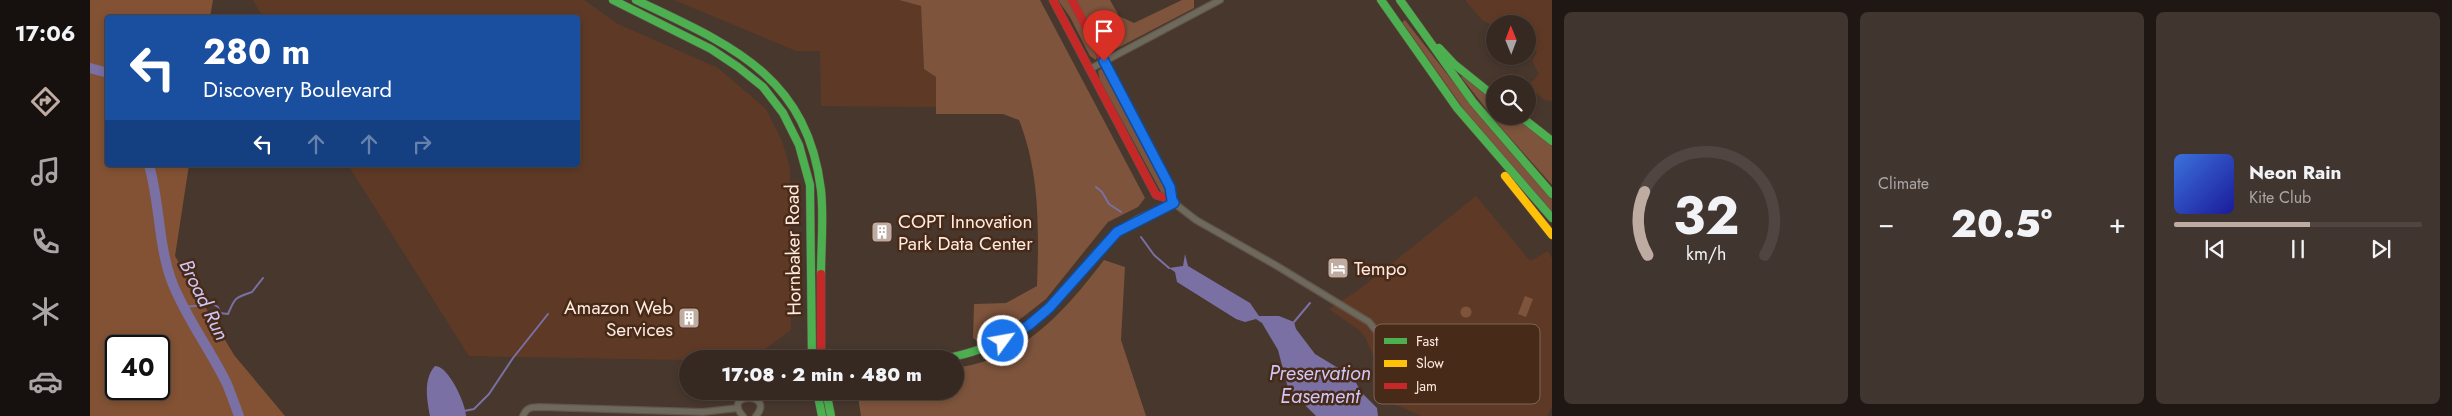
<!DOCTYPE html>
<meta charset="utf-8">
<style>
body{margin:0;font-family:Jost,sans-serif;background:#41352f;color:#f1f3f6;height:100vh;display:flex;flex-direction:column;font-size:19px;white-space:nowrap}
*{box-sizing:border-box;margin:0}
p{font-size:16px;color:#aaa6a5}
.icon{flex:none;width:28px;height:28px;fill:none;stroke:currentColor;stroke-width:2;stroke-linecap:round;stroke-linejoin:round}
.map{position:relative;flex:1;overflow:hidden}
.details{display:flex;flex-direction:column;gap:12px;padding:12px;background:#1e1713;width:900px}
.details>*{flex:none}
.guide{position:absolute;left:15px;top:15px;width:475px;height:152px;border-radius:5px;box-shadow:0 2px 8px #0003,0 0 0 1px #504540;background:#1a4fa0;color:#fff;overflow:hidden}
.needle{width:32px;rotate:359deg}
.tools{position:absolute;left:1396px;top:15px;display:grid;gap:10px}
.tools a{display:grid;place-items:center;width:50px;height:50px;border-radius:50%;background:#362922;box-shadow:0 2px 8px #0003,0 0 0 1px #504540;font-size:25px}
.speed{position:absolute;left:15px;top:335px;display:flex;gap:10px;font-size:25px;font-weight:700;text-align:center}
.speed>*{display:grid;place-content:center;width:65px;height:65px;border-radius:50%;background:#362922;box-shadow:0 2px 8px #0003,0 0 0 1px #504540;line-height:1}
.speed .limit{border:2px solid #111;border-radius:8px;background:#fff;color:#111}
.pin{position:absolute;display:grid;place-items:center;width:42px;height:42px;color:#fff;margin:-51px -21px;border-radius:50% 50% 50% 0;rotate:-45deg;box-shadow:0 0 5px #0007}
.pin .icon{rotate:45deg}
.me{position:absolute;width:55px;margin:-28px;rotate:58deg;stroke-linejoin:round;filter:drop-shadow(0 0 4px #0008)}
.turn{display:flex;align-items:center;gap:18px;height:105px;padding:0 15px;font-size:22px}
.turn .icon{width:65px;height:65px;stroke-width:2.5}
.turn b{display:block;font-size:35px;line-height:42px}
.lanes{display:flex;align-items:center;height:48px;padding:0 15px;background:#0003;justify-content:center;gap:25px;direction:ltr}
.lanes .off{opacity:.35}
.big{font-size:38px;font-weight:800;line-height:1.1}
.details .tile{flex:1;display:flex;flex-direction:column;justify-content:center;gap:8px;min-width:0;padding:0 18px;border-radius:8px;background:#41352f}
.details .dial{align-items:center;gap:0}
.dial svg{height:130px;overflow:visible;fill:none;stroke:#504540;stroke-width:7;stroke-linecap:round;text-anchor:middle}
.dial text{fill:#f1f3f6;stroke:none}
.song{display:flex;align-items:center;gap:15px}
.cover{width:60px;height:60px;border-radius:8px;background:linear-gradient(135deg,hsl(220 70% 55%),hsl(240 70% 35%))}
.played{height:5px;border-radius:2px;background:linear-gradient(90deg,#beaba1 55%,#504540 55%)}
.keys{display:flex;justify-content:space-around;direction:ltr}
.heat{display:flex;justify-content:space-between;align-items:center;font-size:28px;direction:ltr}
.details .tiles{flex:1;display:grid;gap:12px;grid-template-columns:repeat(3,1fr)}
.trip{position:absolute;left:589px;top:350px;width:285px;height:50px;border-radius:25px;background:#362922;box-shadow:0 2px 8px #0003,0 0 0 1px #504540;font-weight:800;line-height:50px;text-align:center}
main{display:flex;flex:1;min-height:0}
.tab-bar{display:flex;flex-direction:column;width:90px;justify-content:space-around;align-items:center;background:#16100e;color:#aaa6a5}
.tab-bar .icon{width:35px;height:35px}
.tab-bar .current{color:#beaba1}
.tab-bar b{font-size:22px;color:#f1f3f6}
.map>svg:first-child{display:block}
.built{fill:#5e3a26}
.green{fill:#7e543c}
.forest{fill:#835234;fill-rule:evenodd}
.water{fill:#7a70a3}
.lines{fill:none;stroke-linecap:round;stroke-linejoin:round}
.stream{stroke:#7a70a3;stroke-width:2}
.river{stroke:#7a70a3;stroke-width:10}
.street-casing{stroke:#63544c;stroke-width:8}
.fast-casing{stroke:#63544c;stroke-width:9}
.slow-casing{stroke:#63544c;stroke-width:9}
.jam-casing{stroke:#63544c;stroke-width:9}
.street{stroke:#6d6a5b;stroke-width:5.5}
.fast{stroke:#4caf50;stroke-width:8}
.slow{stroke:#ffc107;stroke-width:8}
.jam{stroke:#c62828;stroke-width:8}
.route-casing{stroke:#114b97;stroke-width:12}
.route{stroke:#1a73e8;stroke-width:9}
.labels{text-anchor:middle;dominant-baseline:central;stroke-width:5;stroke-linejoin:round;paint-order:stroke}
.poi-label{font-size:19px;fill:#feeadf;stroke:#482a18;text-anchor:start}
.street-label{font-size:19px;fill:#feeadf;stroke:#482a18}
.water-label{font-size:20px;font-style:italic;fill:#cec7fa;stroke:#482a18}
.key{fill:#482a18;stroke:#7f6454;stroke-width:1}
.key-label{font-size:14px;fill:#feeadf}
</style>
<main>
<nav class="tab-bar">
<b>17:06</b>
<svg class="icon current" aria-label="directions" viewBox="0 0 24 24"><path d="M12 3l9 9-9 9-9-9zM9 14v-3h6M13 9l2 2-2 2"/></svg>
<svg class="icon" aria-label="music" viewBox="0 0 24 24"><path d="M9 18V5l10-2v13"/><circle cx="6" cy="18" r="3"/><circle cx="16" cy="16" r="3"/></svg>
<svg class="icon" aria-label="phone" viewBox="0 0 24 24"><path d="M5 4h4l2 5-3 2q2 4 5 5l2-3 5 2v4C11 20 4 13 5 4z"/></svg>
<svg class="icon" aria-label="climate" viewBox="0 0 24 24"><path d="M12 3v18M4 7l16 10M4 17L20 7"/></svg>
<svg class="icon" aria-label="car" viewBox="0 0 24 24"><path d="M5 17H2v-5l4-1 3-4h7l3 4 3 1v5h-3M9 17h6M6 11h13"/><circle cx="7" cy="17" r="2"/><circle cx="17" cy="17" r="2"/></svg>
</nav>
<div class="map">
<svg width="1462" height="416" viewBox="0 0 1462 416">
<rect width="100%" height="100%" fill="#48372d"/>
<g class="built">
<path d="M163 0H494L528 24 628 68 676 109 692 141 700 168 701 330 661 359 597 360 379 356 258 165H488V18L173 17Z"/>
<path d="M584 0H809L831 6 834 69 846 77V107L731 106 730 51H706Z"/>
<path d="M1375 0H1462V101L1454 100 1438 86 1449 74 1442 60 1447 52 1438 46V24H1405V27L1392 20Z"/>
<path d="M1386 196 1440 261 1458 251 1462 258V407L1457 416H1332L1304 404 1310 389 1295 382 1275 337 1269 330 1239 309 1270 289Z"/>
</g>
<g class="green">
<path d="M809 0H950L1055 198 1048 207 1018 222 956 299 919 328 888 342 883 338 884 304 916 303 947 286C949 230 950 173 929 120L913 114H846V77L834 69 831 6Z"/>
<path d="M968 0H978L1007 55 1006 60 1000 56 980 17Z"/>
<path d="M986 0H1020L1029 16 1044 23 1092 0H1104V8L1020 52 1014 51 1010 46Z"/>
<path d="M1315 20 1390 116 1462 199V212L1375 111 1312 22Z"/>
<path d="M1011 69 1016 72 1078 187 1076 195 1071 192 1010 80 1008 71Z"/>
<path d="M1373 76 1405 102V116H1423L1462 146V185L1413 130 1371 77Z"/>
<path d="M1014 260 1035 267 1031 340 1056 416H771L767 391H865V368C934 359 974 312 1014 260Z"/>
<path d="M1435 296 1443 299 1436 317 1428 314Z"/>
<circle cx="1376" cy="312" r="5.5"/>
</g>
<path class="forest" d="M0 0H123L120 17 18 18V165H99L85 256 144 355 195 416H0ZM26 346H69V389H26Z"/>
<g class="water">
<path d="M1095 254 1098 266 1160 303 1169 316H1189L1204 322 1206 329 1225 354 1263 377 1271 392 1287 408 1288 416H1226L1198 388 1188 350 1172 323 1166 319 1155 322 1146 319 1087 282 1085 272 1079 268 1093 266Z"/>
<path d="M345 366C358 365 376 404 376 416H340C337 400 333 379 345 366Z"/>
</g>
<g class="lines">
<g class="stream">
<path d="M1006 187 1012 192 1019 204 1031 212"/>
<path d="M1051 237 1064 255 1079 268"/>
<path d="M94 307 123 304 128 307 130 313 138 314C145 298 144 298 162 292L173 278"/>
<path d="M1204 322 1220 303"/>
<path d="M374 411 384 409 399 394 423 358 458 314"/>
</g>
<g class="river">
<path d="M0 68 18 73"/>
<path d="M59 165C70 203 68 245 82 282 96 318 120 349 137 384 141 394 145 405 149 416"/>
</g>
<g class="street-casing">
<g id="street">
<path d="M1000 69 1130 0"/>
<path d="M1084 203 1106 220 1187 266 1279 322 1288 333 1306 374 1345 393 1354 394 1371 387 1382 380 1391 369"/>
<circle cx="1396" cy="360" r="10"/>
<path d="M433 416C436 408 441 407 449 407L613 412 648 408"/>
<path d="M653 416C631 392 686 392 666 416"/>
</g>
</g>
<g class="fast-casing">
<g id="fast">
<path d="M523 0 621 49 648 67 673 87 693 113 709 145 720 185 722 359"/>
<path d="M546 0C638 44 717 74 731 190 734 217 731 247 731 274"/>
<path d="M1291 0 1367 108 1462 218"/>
<path d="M1310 0 1383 102 1462 194"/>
<path d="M1349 48 1364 64 1405 97"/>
<path d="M1430 116 1462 141"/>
<path d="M852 359C898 351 939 331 971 296 989 276 1003 253 1024 235 1041 220 1063 213 1084 203L1080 187 1054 138"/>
<path d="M727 391 732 416"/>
<path d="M736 391 741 416"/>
</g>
</g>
<g class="slow-casing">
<path id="slow" d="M1415 176 1462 235"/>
</g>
<g class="jam-casing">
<g id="jam">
<path d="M963 0 1066 195 1082 200"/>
<path d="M982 0 1054 138"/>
<path d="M731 274V359"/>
</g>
</g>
<use href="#street" class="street"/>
<use href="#fast" class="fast"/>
<use href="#slow" class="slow"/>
<use href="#jam" class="jam"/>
</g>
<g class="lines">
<g class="route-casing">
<path id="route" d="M913 341 939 325 959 308 1027 232 1084 203 1082 200 1080 187 1014 61"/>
</g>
<use href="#route" class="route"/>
</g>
<defs>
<g id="building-square" transform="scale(1.125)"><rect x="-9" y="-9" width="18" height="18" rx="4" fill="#beaba1" stroke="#482a18"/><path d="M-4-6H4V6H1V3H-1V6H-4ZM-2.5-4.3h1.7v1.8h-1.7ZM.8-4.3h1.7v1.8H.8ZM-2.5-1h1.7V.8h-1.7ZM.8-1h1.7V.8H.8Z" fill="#fff"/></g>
<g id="hotel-square" transform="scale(1.125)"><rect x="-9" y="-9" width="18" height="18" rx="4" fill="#beaba1" stroke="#482a18"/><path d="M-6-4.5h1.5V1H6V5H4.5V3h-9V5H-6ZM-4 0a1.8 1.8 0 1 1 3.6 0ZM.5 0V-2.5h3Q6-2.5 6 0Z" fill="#fff"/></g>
</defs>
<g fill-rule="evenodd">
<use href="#building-square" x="792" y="232"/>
<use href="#hotel-square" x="1248" y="268"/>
<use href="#building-square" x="599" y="318"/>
</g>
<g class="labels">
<g class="poi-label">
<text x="808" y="221">COPT Innovation<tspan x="808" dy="22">Park Data Center</tspan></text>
<text x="1264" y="268">Tempo</text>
<text x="583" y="307" text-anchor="end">Amazon Web<tspan x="583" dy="22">Services</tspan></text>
</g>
<g class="street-label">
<text transform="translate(703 250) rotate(-91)">Hornbaker Road</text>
</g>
<g class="water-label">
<text transform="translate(114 300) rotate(64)">Broad Run</text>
<text x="1230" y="373">Preservation<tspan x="1230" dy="23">Easement</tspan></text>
</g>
</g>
<rect x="1284" y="324" width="166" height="80" rx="8" class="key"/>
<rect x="1294" y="338" width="23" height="6" fill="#4caf50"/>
<rect x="1294" y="360" width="23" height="7" fill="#ffc107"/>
<rect x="1294" y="383" width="23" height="6" fill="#c62828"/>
<g class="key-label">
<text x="1326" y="346">Fast</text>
<text x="1326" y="368">Slow</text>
<text x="1326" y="391">Jam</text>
</g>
</svg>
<div class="tools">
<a><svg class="needle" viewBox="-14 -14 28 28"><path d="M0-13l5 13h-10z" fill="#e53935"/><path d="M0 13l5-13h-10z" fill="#aaa6a5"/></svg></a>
<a><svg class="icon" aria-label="search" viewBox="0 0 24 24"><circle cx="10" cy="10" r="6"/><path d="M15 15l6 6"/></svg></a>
</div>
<div class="speed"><div class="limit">40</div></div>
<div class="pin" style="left:1014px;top:61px;background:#d93025"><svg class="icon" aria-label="arrive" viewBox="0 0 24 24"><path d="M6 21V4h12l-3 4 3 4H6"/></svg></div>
<svg class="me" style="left:913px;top:341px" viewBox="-20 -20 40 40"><circle r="17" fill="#1a73e8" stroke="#fff" stroke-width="3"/><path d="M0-11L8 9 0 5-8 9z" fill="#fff"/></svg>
<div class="trip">17:08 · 2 min · 480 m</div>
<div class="guide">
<div class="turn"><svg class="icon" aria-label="left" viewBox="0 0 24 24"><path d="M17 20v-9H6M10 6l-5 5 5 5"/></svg><div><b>280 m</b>Discovery Boulevard</div></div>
<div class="lanes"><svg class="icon" aria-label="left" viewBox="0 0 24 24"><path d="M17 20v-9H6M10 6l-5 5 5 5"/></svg><svg class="icon off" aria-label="ahead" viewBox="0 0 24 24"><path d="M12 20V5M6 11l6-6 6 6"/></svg><svg class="icon off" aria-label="ahead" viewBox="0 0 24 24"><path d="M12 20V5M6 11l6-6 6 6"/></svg><svg class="icon off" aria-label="right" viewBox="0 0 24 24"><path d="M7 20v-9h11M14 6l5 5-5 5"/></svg></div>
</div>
</div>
<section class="details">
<div class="tiles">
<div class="tile dial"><svg viewBox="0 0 100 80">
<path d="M14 69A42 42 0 1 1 86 69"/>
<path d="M14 69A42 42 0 0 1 12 30" stroke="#beaba1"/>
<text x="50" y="56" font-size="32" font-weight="700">32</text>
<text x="50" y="72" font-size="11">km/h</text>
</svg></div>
<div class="tile"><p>Climate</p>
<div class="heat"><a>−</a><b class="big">20.5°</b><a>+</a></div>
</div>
<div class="tile">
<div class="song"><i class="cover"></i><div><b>Neon Rain</b><p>Kite Club</p></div></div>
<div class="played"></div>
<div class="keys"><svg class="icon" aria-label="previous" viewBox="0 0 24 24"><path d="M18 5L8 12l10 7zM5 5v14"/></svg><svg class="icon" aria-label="pause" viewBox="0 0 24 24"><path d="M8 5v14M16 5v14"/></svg><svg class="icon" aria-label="next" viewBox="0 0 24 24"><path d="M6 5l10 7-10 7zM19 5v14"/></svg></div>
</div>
</div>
</section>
</main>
